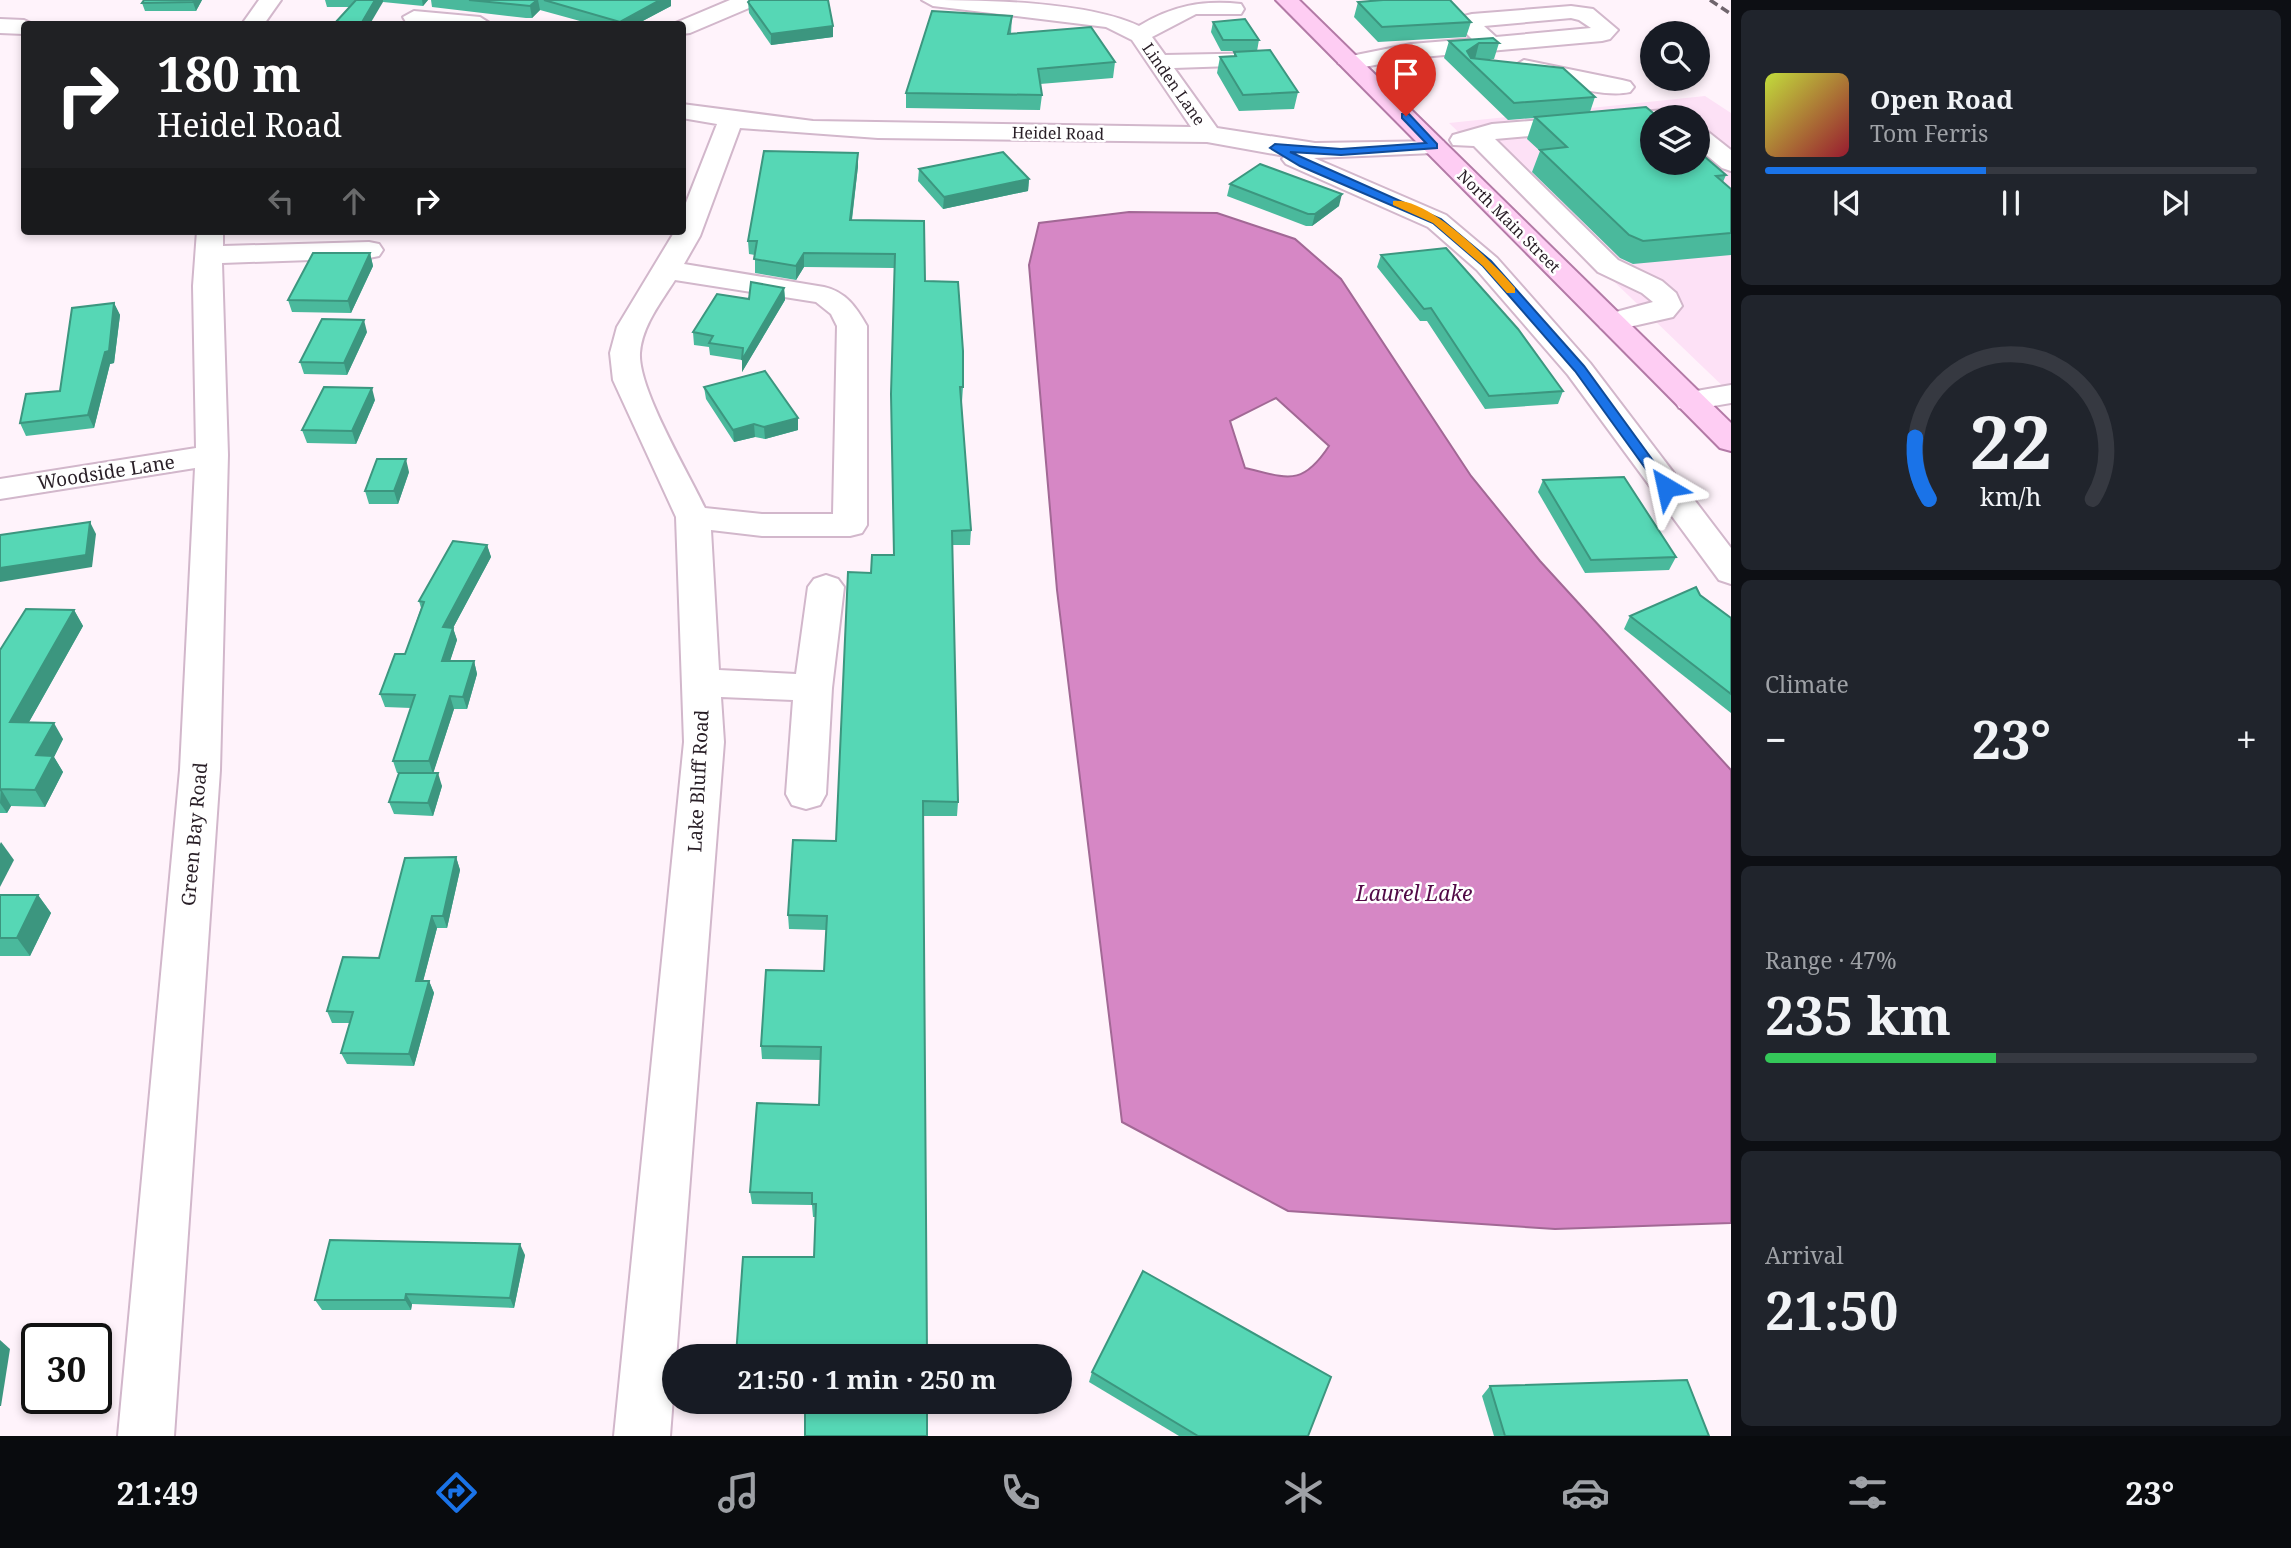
<!DOCTYPE html>
<meta charset="utf-8">
<style>
body{margin:0;font-family:"Noto Serif",serif;background:#20242c;color:#f1f3f6;height:100vh;display:flex;flex-direction:column;font-size:26px;white-space:nowrap}
*{box-sizing:border-box;margin:0}
p{font-size:23px;color:#9ea1a6}
.icon{flex:none;width:38px;height:38px;fill:none;stroke:currentColor;stroke-width:2;stroke-linecap:round;stroke-linejoin:round}
.map{position:relative;flex:1;overflow:hidden}
.sheet{display:flex;flex-direction:column;gap:10px;padding:10px;background:#0d0f14;width:560px}
.sheet>*{flex:none}
.top-card{position:absolute;left:21px;top:21px;width:665px;height:214px;border-radius:7px;box-shadow:0 4px 10px #0003;background:#202124;color:#fff;overflow:hidden}
.fabs{position:absolute;left:1640px;top:21px;display:grid;gap:14px}
.fabs a{display:grid;place-items:center;width:70px;height:70px;border-radius:50%;background:#171b24;box-shadow:0 4px 10px #0003;font-size:35px}
.speed{position:absolute;left:21px;top:1323px;display:flex;gap:14px;font-size:35px;font-weight:700;text-align:center}
.speed>*{display:grid;place-content:center;width:91px;height:91px;border-radius:50%;background:#171b24;box-shadow:0 4px 10px #0003;line-height:1}
.speed .limit{border:4px solid #111;border-radius:10px;background:#fff;color:#111}
.pin{position:absolute;display:grid;place-items:center;width:60px;height:60px;color:#fff;margin:-72px -30px;border-radius:50% 50% 50% 0;rotate:-45deg;box-shadow:0 0 7px #0007}
.pin .icon{rotate:45deg}
.me{position:absolute;width:77px;margin:-38px;rotate:324deg;stroke-linejoin:round;filter:drop-shadow(0 0 5px #0008)}
.turn{display:flex;align-items:center;gap:24px;height:147px;padding:0 21px;font-size:32px}
.turn .icon{width:91px;height:91px;stroke-width:2.5}
.turn b{display:block;font-size:49px;line-height:60px}
.lanes{display:flex;align-items:center;height:66px;padding:0 21px;background:#0003;justify-content:center;gap:35px;direction:ltr}
.lanes .off{opacity:.35}
.big{font-size:52px;font-weight:700;line-height:1.1}
.sheet .tile{flex:1;display:flex;flex-direction:column;justify-content:center;gap:10px;min-width:0;padding:0 24px;border-radius:10px;background:#20242c}
.sheet .dial{align-items:center;gap:0}
.dial svg{height:182px;overflow:visible;fill:none;stroke:#363941;stroke-width:7;stroke-linecap:round;text-anchor:middle}
.dial text{fill:#f1f3f6;stroke:none}
.song{display:flex;align-items:center;gap:21px}
.cover{width:84px;height:84px;border-radius:10px;background:linear-gradient(135deg,hsl(70 70% 55%),hsl(350 70% 35%))}
.played{height:7px;border-radius:4px;background:linear-gradient(90deg,#1a73e8 45%,#363941 45%)}
.keys{display:flex;justify-content:space-around;direction:ltr}
.heat{display:flex;justify-content:space-between;align-items:center;font-size:38px;direction:ltr}
.charge{height:10px;border-radius:5px;background:linear-gradient(90deg,#34c759 47%,#363941 0)}
.trip{position:absolute;left:662px;top:1344px;width:410px;height:70px;border-radius:35px;background:#171b24;box-shadow:0 4px 10px #0003;font-weight:700;line-height:70px;text-align:center}
.menu{display:flex;height:112px;justify-content:space-around;align-items:center;background:#090b0e;color:#9ea1a6}
.menu .icon{width:49px;height:49px}
.menu .current{color:#1a73e8}
.menu b{font-size:32px;color:#f1f3f6}
main{display:flex;flex:1;min-height:0}
.map>svg:first-child{display:block}
.built{fill:#fde1f6;fill-rule:evenodd}
.water{fill:#d687c5;stroke:#a26895;stroke-width:2;fill-rule:evenodd}
.lines{fill:none;stroke-linecap:round;stroke-linejoin:round}
.minor-casing{stroke:#d2b7cb;stroke-width:4}
.major-casing{stroke:#b37aa6;stroke-width:4}
.minor{fill:#fff;fill-rule:evenodd}
.major{fill:#fecdf3;fill-rule:evenodd}
.rail{stroke:#70656d;stroke-width:3.5;stroke-dasharray:9 4.5;stroke-linecap:butt}
.wall{fill:#4ab99c}
.shaded-wall{fill:#3c967f}
.building{fill:#56d7b5;stroke:#3c967f;stroke-width:2}
.route{fill:#1a73e8;stroke:#114b97;stroke-width:2}
.slow{fill:#f59e0b}
.labels{text-anchor:middle;dominant-baseline:central;stroke-width:5;stroke-linejoin:round;paint-order:stroke}
.far-street-label{font-size:16px;fill:#281e26;stroke:#fff}
.street-label{font-size:19px;fill:#281e26;stroke:#fff}
.water-label{font-size:21px;font-style:italic;fill:#510946;stroke:#fff}
</style>
<main>
<div class="map">
<svg width="1731" height="1436" viewBox="0 0 1731 1436">
<rect width="100%" height="100%" fill="#fff3fb"/>
<path class="built" d="M1705 96 1731 113V394L1449 123ZM1652 117H1698V163H1652Z"/>
<path class="water" d="M1129 212 1217 213 1295 239 1341 279 1471 476 1540 561 1731 770V1223L1555 1229 1288 1211 1122 1122 1057 590 1029 265 1039 223ZM1276 398 1329 446C1302 487 1288 478 1245 468L1230 421Z"/>
<g class="lines">
<g class="minor-casing">
<g id="minor">
<path d="M259 0H281L264 24H242Z"/>
<path d="M730 0H759L756 5 690 33 682 34V24H673Z"/>
<path d="M922 0C982 0 1086 1 1139 26 1172 6 1202 0 1241 4L1244 9 1241 14H1196L1152 37 1165 55 1269 53 1272 58 1269 63 1261 65 1174 68 1217 128 1315 143 1443 141 1446 146 1443 151 1434 153 1314 158 1446 215 1497 258 1590 363 1731 548V584L1719 580 1568 375 1477 270 1428 227 1286 164 1282 159 1285 156 1207 142 878 138 740 128 700 236 684 264 824 287C846 292 856 307 867 326V525L862 533 850 536H762L711 530 719 670 796 674 808 587 814 579 826 575 838 579 844 587 832 688 826 794 820 805 806 809 792 805 786 794 793 700 721 697 724 742 670 1436H614L684 742 676 517 613 380 610 353 617 327 675 231H682V213L717 124 682 118V104L813 121 1191 127 1132 40 1106 27 933 6ZM675 280 816 302 831 314 837 326 833 514H762L705 508C688 472 638 389 640 353 642 326 661 302 675 280Z"/>
<path d="M1571 6 1593 9 1618 30 1610 39 1602 41 1411 58 1349 70 1338 63 1341 58 1411 44 1472 39 1459 26 1464 16 1472 14ZM1571 18 1579 20 1591 28 1496 37 1484 26Z"/>
<path d="M414 11 480 17 491 24 406 22 403 17Z"/>
<path d="M0 19 24 20 33 24H24V34L0 33Z"/>
<path d="M1524 60 1622 80 1630 82 1634 87 1630 92C1600 99 1547 79 1516 72L1513 67Z"/>
<path d="M1665 110 1674 112 1677 117H1652V125L1495 139 1618 260 1662 281 1676 293 1682 306 1673 317 1611 331 1601 328 1597 322 1601 316 1653 302 1642 293 1598 272 1474 146 1453 145 1450 140 1453 135 1492 124Z"/>
<path d="M1698 129 1707 131 1731 150V171L1722 168 1698 148Z"/>
<path d="M197 231H223V246L369 242 379 244 383 250 379 256 369 258 222 263 228 455 220 770 174 1436H118L180 770 195 468 0 499V479L196 448 193 286Z"/>
<path d="M1731 385V403L1690 410 1679 408 1675 401 1679 394Z"/>
</g>
</g>
<g class="major-casing">
<path id="major" d="M1276 0H1299L1731 423V451L1720 448Z"/>
</g>
<use href="#minor" class="minor"/>
<use href="#major" class="major"/>
<path class="rail" d="M1710 0 1731 14"/>
</g>
<g class="wall">
<path d="M144 0H202L196 11H145L142 3Z"/>
<path d="M325 0H428L423 6 383 2 350 7H327Z"/>
<path d="M431 0H671V6L637 24H591L540 10 532 18H526L432 7Z"/>
<path d="M1371 0H1450L1471 22 1466 37 1378 42 1354 17 1358 2 1372 1Z"/>
<path d="M748 2 833 37 771 45 749 13Z"/>
<path d="M1012 16 1011 34 1115 62 1113 78 1040 84 1042 95 1040 110 906 108V93Z"/>
<path d="M1213 22 1259 40 1257 51H1221L1211 32Z"/>
<path d="M1449 41 1499 43 1494 59H1479L1595 97 1590 112 1726 175 1723 182 1731 189V255L1633 264 1620 258 1532 172 1540 151 1527 139 1534 118 1508 120 1444 58Z"/>
<path d="M1234 52 1298 92 1294 109 1239 111 1217 73 1220 57 1234 56Z"/>
<path d="M858 153V166L852 220 924 221 925 281 963 387 962 402H961L971 530 970 545H952L958 802 957 816H924L814 1257 815 1217H813L812 1205 752 1204 750 1192 819 1105 821 1060 762 1059 761 1046 824 971 826 930 789 929 788 915 836 841 871 573 893 555 894 268 804 267 796 280 755 273V255L749 254 748 241Z"/>
<path d="M919 169 1029 179 1028 191 943 209 918 181Z"/>
<path d="M1230 184 1339 206 1312 226H1306L1227 196Z"/>
<path d="M370 253 373 266 351 313 292 312 288 300Z"/>
<path d="M1381 255 1563 391 1558 404 1485 409 1427 321H1420L1377 267Z"/>
<path d="M784 288 785 300 742 372V360L710 355 709 347 694 345 693 332 749 299Z"/>
<path d="M114 303 120 315 114 363 110 364 94 428 26 436 20 423 60 391Z"/>
<path d="M367 332 347 375 304 374 300 362Z"/>
<path d="M704 387 798 418V430L765 439 755 437 734 442 706 399Z"/>
<path d="M375 400 356 444 307 443 302 430Z"/>
<path d="M409 472 398 504H369L365 491Z"/>
<path d="M1543 480 1676 557 1669 570 1585 573 1538 492Z"/>
<path d="M487 545 491 557 453 628 457 640 450 661H474L477 674 467 709H454L433 773 442 786 433 816 394 814 389 802 399 773H397L393 761 411 708 385 707 380 694 405 654 421 608 419 601Z"/>
<path d="M1700 595 1731 618V713L1624 629 1630 616Z"/>
<path d="M74 610 83 626 29 722 63 739 54 757 63 772 45 807 11 806 7 813H0V650Z"/>
<path d="M456 857 460 870 447 928H437L423 981H429L434 993 414 1066 347 1064 341 1053 350 1023H332L327 1011 379 958Z"/>
<path d="M0 895H38L51 913 30 956H0Z"/>
<path d="M525 1255 514 1308 412 1304 411 1310H322L315 1300Z"/>
<path d="M1092 1372 1308 1436H1179L1089 1382Z"/>
<path d="M1490 1386 1709 1436H1494L1482 1396Z"/>
</g>
<g class="shaded-wall">
<path d="M195 0H202L196 11 193 2Z"/>
<path d="M375 0H383V2L370 24H361Z"/>
<path d="M422 0H428L423 6Z"/>
<path d="M537 0H538L540 10 532 18 530 6Z"/>
<path d="M660 0H671V6L637 24H620V22Z"/>
<path d="M833 26V37L771 45V34Z"/>
<path d="M1479 43 1475 59 1470 62 1467 51Z"/>
<path d="M858 153V166L850 234V220Z"/>
<path d="M1029 179 1028 191 943 209 944 197Z"/>
<path d="M1342 194 1339 206 1312 226 1315 214Z"/>
<path d="M370 253 373 266 351 313 348 301Z"/>
<path d="M804 253V267L796 280V266Z"/>
<path d="M784 288 785 300 742 372V360Z"/>
<path d="M114 303 120 315 114 363 110 364 94 428 88 415Z"/>
<path d="M364 320 367 332 347 375 344 363Z"/>
<path d="M372 388 375 400 356 444 352 431Z"/>
<path d="M798 418V430L765 439 764 427Z"/>
<path d="M754 424 755 437 734 442 733 430Z"/>
<path d="M406 459 409 472 398 504 394 491Z"/>
<path d="M90 522 96 534 92 567 0 582V568Z"/>
<path d="M487 545 491 557 453 628 457 640 446 673 442 661 443 627Z"/>
<path d="M74 610 83 626 20 738 10 722Z"/>
<path d="M474 661 477 674 467 709 463 697Z"/>
<path d="M450 696 454 709 433 774 429 761Z"/>
<path d="M54 723 63 739 54 757 63 772 45 807 35 790 36 755Z"/>
<path d="M438 773 442 786 433 816 428 803Z"/>
<path d="M1 789 11 806 7 813 0 803Z"/>
<path d="M1 842 14 860 0 887V844Z"/>
<path d="M456 857 460 870 447 928 443 916Z"/>
<path d="M38 895 51 913 30 956 17 938Z"/>
<path d="M432 916 437 928 420 993 416 981Z"/>
<path d="M429 981 434 993 414 1066 409 1054Z"/>
<path d="M520 1244 525 1255 514 1308 510 1298Z"/>
<path d="M406 1294 412 1304 411 1310 405 1300Z"/>
<path d="M0 1340 10 1349 1 1406H0Z"/>
</g>
<g class="building">
<path d="M144 0H195L193 2 142 3Z"/>
<path d="M356 0H375L361 24H334Z"/>
<path d="M469 0H537L530 6Z"/>
<path d="M544 0H660L620 22Z"/>
<path d="M750 0H828L833 26 771 34 748 2Z"/>
<path d="M1383 0H1450L1471 22 1382 27 1358 2Z"/>
<path d="M932 11 1012 16 1008 34 1091 27 1115 62 1038 69 1042 95 906 93Z"/>
<path d="M1245 19 1259 40H1223L1213 22Z"/>
<path d="M1493 38 1499 43H1479L1467 51 1471 58 1563 68 1595 97 1514 103 1449 41Z"/>
<path d="M1270 50 1298 92 1243 95 1220 57 1236 56 1234 52Z"/>
<path d="M1646 107 1658 117H1652V163H1698V151L1726 175 1716 176 1731 189V233L1643 241 1629 235 1540 150 1567 147 1535 117Z"/>
<path d="M764 151 858 153 850 220 924 221 925 281 958 282 963 351V387H960L971 530 952 531 958 802 923 801 927 1356H736L743 1257H814L816 1204H812V1193L750 1192 757 1103 819 1105 821 1047 761 1046 766 970 824 971 827 916 788 915 793 840 836 841 848 572 871 573 872 555H894L891 394 895 254 804 253 796 266 754 259 757 241H748Z"/>
<path d="M1003 152 1029 179 944 197 919 169Z"/>
<path d="M1260 164 1342 194 1315 214H1308L1230 184Z"/>
<path d="M1446 248 1518 329 1563 391 1489 396 1431 308 1424 309 1381 255Z"/>
<path d="M313 253H370L348 301 288 300Z"/>
<path d="M751 282 784 288 742 360 743 348 709 343 713 336 693 332 717 294 749 299Z"/>
<path d="M114 303 109 351 105 352 88 415 20 423 26 394 60 391 72 308Z"/>
<path d="M322 319 364 320 344 363 300 362Z"/>
<path d="M765 371 798 418 764 427 754 424 733 430 704 387Z"/>
<path d="M324 387 372 388 352 431 302 430Z"/>
<path d="M377 459H406L394 491H365Z"/>
<path d="M1624 477 1676 557 1591 560 1543 480Z"/>
<path d="M90 522 86 555 0 568V535Z"/>
<path d="M453 541 487 545 443 627 453 628 442 661H474L463 697 450 696 429 761H393L415 695 380 694 395 654H405L424 602 419 601Z"/>
<path d="M1696 587 1700 595 1731 618V694L1630 616Z"/>
<path d="M26 609 74 610 10 722 54 723 36 755 53 756 35 790 1 789 0 791V650Z"/>
<path d="M399 773H438L428 803 389 802Z"/>
<path d="M456 857 443 916H432L416 981H429L409 1054 341 1053 353 1012 327 1011 343 957 379 958 405 858Z"/>
<path d="M0 895H38L17 938H0Z"/>
<path d="M330 1240 520 1244 510 1298 406 1294 405 1300H315Z"/>
<path d="M1143 1271 1331 1377 1308 1436H1198L1092 1372Z"/>
<path d="M1687 1380 1709 1436H1505L1490 1386Z"/>
<rect x="805" y="1402" width="122" height="34"/>
</g>
<path class="route" d="M1402 114H1409L1437 144V148L1341 155 1290 152 1441 219 1491 261 1584 366 1670 484V490H1661L1575 371 1483 266 1433 223 1300 166 1270 148 1275 144 1341 149 1426 143 1402 118Z"/>
<path class="slow" d="M1393 201C1429 197 1493 263 1515 288V293H1507L1483 266 1433 223 1393 205Z"/>
<g class="labels">
<g class="far-street-label">
<text transform="translate(1174 84) rotate(55)">Linden Lane</text>
<text transform="translate(1058 133) rotate(1)">Heidel Road</text>
<text transform="translate(1509 221) rotate(45)">North Main Street</text>
</g>
<g class="street-label">
<text transform="translate(106 472) rotate(-9)">Woodside Lane</text>
<text transform="translate(698 781) rotate(-87)">Lake Bluff Road</text>
<text transform="translate(194 834) rotate(-85)">Green Bay Road</text>
</g>
<g class="water-label">
<text x="1414" y="893">Laurel Lake</text>
</g>
</g>
</svg>
<div class="fabs">
<a><svg class="icon" aria-label="search" viewBox="0 0 24 24"><circle cx="10" cy="10" r="6"/><path d="M15 15l6 6"/></svg></a>
<a><svg class="icon" aria-label="layers" viewBox="0 0 24 24"><path d="M12 4l9 5-9 5-9-5zM3 14l9 5 9-5"/></svg></a>
</div>
<div class="speed"><div class="limit">30</div></div>
<div class="pin" style="left:1406px;top:116px;background:#d93025"><svg class="icon" aria-label="arrive" viewBox="0 0 24 24"><path d="M6 21V4h12l-3 4 3 4H6"/></svg></div>
<svg class="me" style="left:1666px;top:487px" viewBox="-20 -20 40 40"><path d="M0-17L14 15 0 8-14 15z" fill="#1a73e8" stroke="#fff" stroke-width="4"/></svg>
<div class="trip">21:50 · 1 min · 250 m</div>
<div class="top-card">
<div class="turn"><svg class="icon" aria-label="right" viewBox="0 0 24 24"><path d="M7 20v-9h11M14 6l5 5-5 5"/></svg><div><b>180 m</b>Heidel Road</div></div>
<div class="lanes"><svg class="icon off" aria-label="left" viewBox="0 0 24 24"><path d="M17 20v-9H6M10 6l-5 5 5 5"/></svg><svg class="icon off" aria-label="ahead" viewBox="0 0 24 24"><path d="M12 20V5M6 11l6-6 6 6"/></svg><svg class="icon" aria-label="right" viewBox="0 0 24 24"><path d="M7 20v-9h11M14 6l5 5-5 5"/></svg></div>
</div>
</div>
<section class="sheet">
<div class="tile">
<div class="song"><i class="cover"></i><div><b>Open Road</b><p>Tom Ferris</p></div></div>
<div class="played"></div>
<div class="keys"><svg class="icon" aria-label="previous" viewBox="0 0 24 24"><path d="M18 5L8 12l10 7zM5 5v14"/></svg><svg class="icon" aria-label="pause" viewBox="0 0 24 24"><path d="M8 5v14M16 5v14"/></svg><svg class="icon" aria-label="next" viewBox="0 0 24 24"><path d="M6 5l10 7-10 7zM19 5v14"/></svg></div>
</div>
<div class="tile dial"><svg viewBox="0 0 100 80">
<path d="M14 69A42 42 0 1 1 86 69"/>
<path d="M14 69A42 42 0 0 1 8 42" stroke="#1a73e8"/>
<text x="50" y="56" font-size="32" font-weight="700">22</text>
<text x="50" y="72" font-size="11">km/h</text>
</svg></div>
<div class="tile"><p>Climate</p>
<div class="heat"><a>−</a><b class="big">23°</b><a>+</a></div>
</div>
<div class="tile"><p>Range · 47%</p><b class="big">235 km</b><div class="charge"></div></div>
<div class="tile"><p>Arrival</p><b class="big">21:50</b></div>
</section>
</main>
<nav class="menu">
<b>21:49</b>
<svg class="icon current" aria-label="directions" viewBox="0 0 24 24"><path d="M12 3l9 9-9 9-9-9zM9 14v-3h6M13 9l2 2-2 2"/></svg>
<svg class="icon" aria-label="music" viewBox="0 0 24 24"><path d="M9 18V5l10-2v13"/><circle cx="6" cy="18" r="3"/><circle cx="16" cy="16" r="3"/></svg>
<svg class="icon" aria-label="phone" viewBox="0 0 24 24"><path d="M5 4h4l2 5-3 2q2 4 5 5l2-3 5 2v4C11 20 4 13 5 4z"/></svg>
<svg class="icon" aria-label="climate" viewBox="0 0 24 24"><path d="M12 3v18M4 7l16 10M4 17L20 7"/></svg>
<svg class="icon" aria-label="car" viewBox="0 0 24 24"><path d="M5 17H2v-5l4-1 3-4h7l3 4 3 1v5h-3M9 17h6M6 11h13"/><circle cx="7" cy="17" r="2"/><circle cx="17" cy="17" r="2"/></svg>
<svg class="icon" aria-label="filters" viewBox="0 0 24 24"><path d="M4 7h16M4 17h16"/><circle cx="9" cy="7" r="2"/><circle cx="15" cy="17" r="2"/></svg>
<b>23°</b>
</nav>
